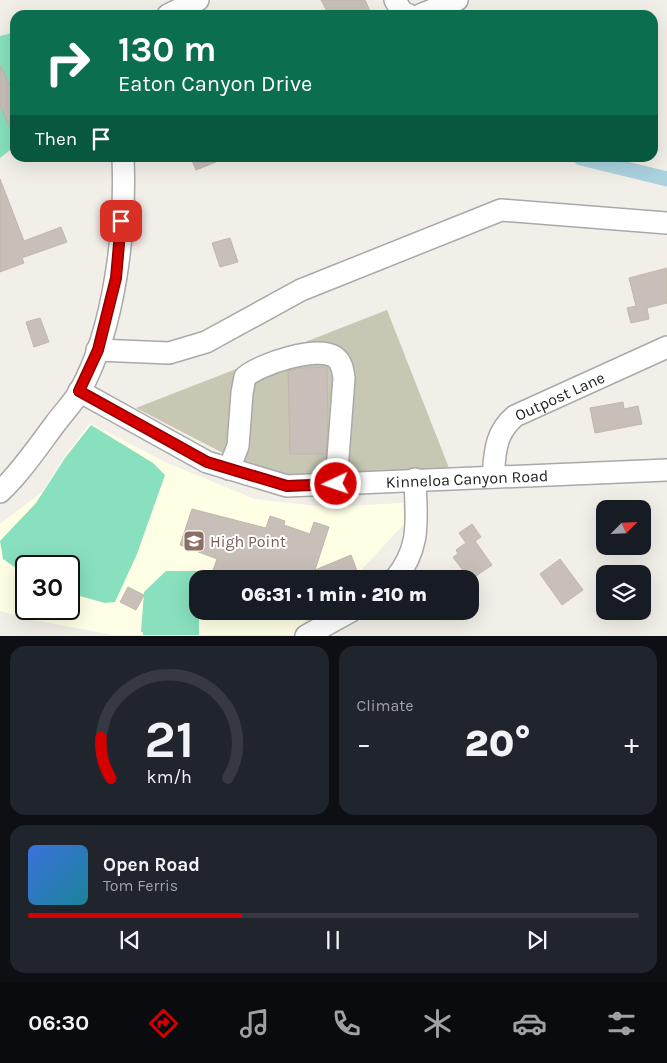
<!DOCTYPE html>
<meta charset="utf-8">
<style>
body{margin:0;font-family:Karla,sans-serif;background:#20242c;color:#f1f3f6;height:100vh;display:flex;flex-direction:column;font-size:19px;white-space:nowrap}
*{box-sizing:border-box;margin:0}
p{font-size:16px;color:#9ea1a6}
.icon{flex:none;width:28px;height:28px;fill:none;stroke:currentColor;stroke-width:2;stroke-linecap:round;stroke-linejoin:round}
.map{position:relative;height:636px;overflow:hidden}
.side{display:flex;flex-direction:column;gap:10px;padding:10px;background:#0d0f14;flex:1}
.side>*{flex:none}
.banner{position:absolute;left:10px;top:10px;width:648px;height:152px;border-radius:15px;box-shadow:0 5px 20px #0002;background:#0b6e4f;color:#fff;overflow:hidden}
.needle{width:32px;rotate:66deg}
.fabs{position:absolute;left:596px;top:500px;display:grid;gap:10px}
.fabs a{display:grid;place-items:center;width:55px;height:55px;border-radius:10px;background:#171b24;box-shadow:0 5px 20px #0002;font-size:25px}
.speed{position:absolute;left:15px;top:555px;display:flex;gap:10px;font-size:25px;font-weight:700;text-align:center}
.speed>*{display:grid;place-content:center;width:65px;height:65px;border-radius:50%;background:#171b24;box-shadow:0 5px 20px #0002;line-height:1}
.speed .limit{border:2px solid #111;border-radius:8px;background:#fff;color:#111}
.pin{position:absolute;display:grid;place-items:center;width:42px;height:42px;color:#fff;margin:-21px;border-radius:10px;box-shadow:0 2px 8px #0006}
.me{position:absolute;width:55px;margin:-28px;rotate:267deg;stroke-linejoin:round;filter:drop-shadow(0 0 4px #0008)}
.turn{display:flex;align-items:center;gap:18px;height:105px;padding:0 25px;font-size:22px}
.turn .icon{width:65px;height:65px;stroke-width:2.5}
.turn b{display:block;font-size:35px;line-height:42px}
.then{display:flex;align-items:center;height:48px;padding:0 25px;background:#0003;gap:10px;font-size:19px}
.big{font-size:38px;font-weight:800;line-height:1.1}
.side .card{flex:1;display:flex;flex-direction:column;justify-content:center;gap:8px;min-width:0;padding:0 18px;border-radius:15px;background:#20242c}
.side .dial{align-items:center;gap:0}
.dial svg{height:130px;overflow:visible;fill:none;stroke:#363941;stroke-width:7;stroke-linecap:round;text-anchor:middle}
.dial text{fill:#f1f3f6;stroke:none}
.song{display:flex;align-items:center;gap:15px}
.cover{width:60px;height:60px;border-radius:8px;background:linear-gradient(135deg,hsl(220 70% 55%),hsl(190 70% 35%))}
.played{height:5px;border-radius:2px;background:linear-gradient(90deg,#d40000 35%,#363941 35%)}
.keys{display:flex;justify-content:space-around;direction:ltr}
.heat{display:flex;justify-content:space-between;align-items:center;font-size:28px;direction:ltr}
.side .tiles{flex:1;display:grid;gap:10px;grid-template-columns:1fr 1fr}
.card:last-child{grid-column:span 2}
.trip{position:absolute;left:189px;top:570px;width:290px;height:50px;border-radius:15px;background:#171b24;box-shadow:0 5px 20px #0002;font-weight:800;line-height:50px;text-align:center}
.tabs{display:flex;height:80px;justify-content:space-around;align-items:center;background:#090b0e;color:#9ea1a6}
.tabs .icon{width:35px;height:35px}
.tabs .on{color:#d40000}
.tabs b{font-size:22px;color:#f1f3f6}
.map>svg:first-child{display:block}
.education{fill:#ffffe5;fill-rule:evenodd}
.construction{fill:#c7c7b4}
.pitch{fill:#88e0be}
.lines{fill:none;stroke-linecap:round;stroke-linejoin:round}
.canal{stroke:#aad3df;stroke-width:15}
.building{fill:#c7bfb8;stroke:#c4b6ab}
.minor-casing{stroke:#a9a9a9;stroke-width:24}
.minor{stroke:#fff;stroke-width:21}
.route-casing{stroke:#8a0000;stroke-width:12}
.route{stroke:#d40000;stroke-width:9}
.labels{text-anchor:middle;dominant-baseline:central;stroke-width:4;stroke-linejoin:round;paint-order:stroke}
.street-label{font-size:16px;fill:#222;stroke:#fff}
.education-label{font-size:16px;fill:#785e54;stroke:#fff;text-anchor:start}
</style>
<div class="map">
<svg width="667" height="636" viewBox="0 0 667 636">
<rect width="100%" height="100%" fill="#f2efe9"/>
<path class="education" d="M90 423 167 463 255 499 326 507 403 503 404 524 353 579H198V611H312L297 635H113L33 620 0 611V524L42 492 65 456ZM26 566H69V609H26Z"/>
<path class="construction" d="M387 310 449 468 294 476 246 465 136 408Z"/>
<g class="pitch">
<path d="M15 32V146L0 158V36Z"/>
<path d="M91 425 153 463 165 475 137 554 115 602 105 603 69 593V566H26V575L3 559 0 541 36 503 65 458Z"/>
<path d="M166 571H199V635H143V632H141L144 592Z"/>
</g>
<g class="lines">
<path class="canal" d="M581 158 667 179"/>
</g>
<g class="building">
<path d="M321 0H365L370 11 362 15H329Z"/>
<path d="M0 65 15 97V138L0 106Z"/>
<path d="M191 158H226L196 170Z"/>
<path d="M0 179 24 241 61 227 67 242 22 258 24 263 0 272Z"/>
<path d="M230 238 238 262 220 267 212 243Z"/>
<path d="M667 268V303L647 308 649 319 631 323 627 308 636 306 629 278Z"/>
<path d="M40 318 49 342 34 347 26 322Z"/>
<path d="M327 367 328 418 326 454H290L288 371 301 368Z"/>
<path d="M623 402 624 409 638 406 642 424 595 433 590 408Z"/>
<path d="M192 509 266 528 270 516 285 521 284 525 310 534 314 522 329 527 315 570 351 555 359 576 353 579H210L217 559 180 545Z"/>
<path d="M472 524 481 537 475 541 492 565 470 580 453 557 458 554 456 550 466 543 459 533Z"/>
<path d="M560 559 583 590 562 605 540 574Z"/>
<path d="M128 587 144 595 136 610 120 602Z"/>
</g>
<g class="lines">
<g class="minor-casing">
<g id="minor">
<path d="M395 0 402 12 409 15"/>
<path d="M168 15 198 0"/>
<path d="M420 15 457 0"/>
<path d="M97 350 169 353 206 342 301 290 501 210 667 223"/>
<path id="s1" d="M79 391 207 462 287 486 667 470"/>
<path d="M229 469 238 446 242 393 245 377C260 364 317 345 335 357 342 362 343 371 344 378L336 484"/>
<path id="s2" d="M493 477C495 452 495 433 515 416L667 347"/>
<path d="M0 492C21 472 37 448 55 424 63 413 73 403 80 391 115 328 126 229 123 158"/>
<path d="M395 579C422 547 416 518 415 479"/>
<path d="M306 636 351 611"/>
</g>
</g>
<use href="#minor" class="minor"/>
</g>
<g class="lines">
<g class="route-casing">
<path id="route" d="M121 221 116 278 98 350 79 391 207 462 287 486 336 484"/>
</g>
<use href="#route" class="route"/>
</g>
<defs>
<g id="school-square" transform="scale(1.125)"><rect x="-9" y="-9" width="18" height="18" rx="4" fill="#8d6e63" stroke="#fff"/><path d="M0-5L7-2L0 1L-7-2ZM-4 1L0 2.5L4 1V4Q0 6-4 4Z" fill="#fff"/></g>
</defs>
<g fill-rule="evenodd">
<use href="#school-square" x="194" y="541"/>
</g>
<g class="labels">
<g class="street-label">
<text stroke="none"><textPath href="#s2" startOffset="116">Outpost Lane</textPath></text>
<text stroke="none"><textPath href="#s1" startOffset="410">Kinneloa Canyon Road</textPath></text>
</g>
<g class="education-label">
<text x="210" y="541">High Point</text>
</g>
</g>
</svg>
<div class="fabs">
<a><svg class="needle" viewBox="-14 -14 28 28"><path d="M0-13l5 13h-10z" fill="#e53935"/><path d="M0 13l5-13h-10z" fill="#9ea1a6"/></svg></a>
<a><svg class="icon" aria-label="layers" viewBox="0 0 24 24"><path d="M12 4l9 5-9 5-9-5zM3 14l9 5 9-5"/></svg></a>
</div>
<div class="speed"><div class="limit">30</div></div>
<div class="pin" style="left:121px;top:221px;background:#d93025"><svg class="icon" aria-label="arrive" viewBox="0 0 24 24"><path d="M6 21V4h12l-3 4 3 4H6"/></svg></div>
<svg class="me" style="left:336px;top:484px" viewBox="-20 -20 40 40"><circle r="17" fill="#d40000" stroke="#fff" stroke-width="3"/><path d="M0-11L8 9 0 5-8 9z" fill="#fff"/></svg>
<div class="trip">06:31 · 1 min · 210 m</div>
<div class="banner">
<div class="turn"><svg class="icon" aria-label="right" viewBox="0 0 24 24"><path d="M7 20v-9h11M14 6l5 5-5 5"/></svg><div><b>130 m</b>Eaton Canyon Drive</div></div>
<div class="then">Then<svg class="icon" aria-label="arrive" viewBox="0 0 24 24"><path d="M6 21V4h12l-3 4 3 4H6"/></svg></div>
</div>
</div>
<section class="side">
<div class="tiles">
<div class="card dial"><svg viewBox="0 0 100 80">
<path d="M14 69A42 42 0 1 1 86 69"/>
<path d="M14 69A42 42 0 0 1 8 44" stroke="#d40000"/>
<text x="50" y="56" font-size="32" font-weight="700">21</text>
<text x="50" y="72" font-size="11">km/h</text>
</svg></div>
<div class="card"><p>Climate</p>
<div class="heat"><a>−</a><b class="big">20°</b><a>+</a></div>
</div>
<div class="card">
<div class="song"><i class="cover"></i><div><b>Open Road</b><p>Tom Ferris</p></div></div>
<div class="played"></div>
<div class="keys"><svg class="icon" aria-label="previous" viewBox="0 0 24 24"><path d="M18 5L8 12l10 7zM5 5v14"/></svg><svg class="icon" aria-label="pause" viewBox="0 0 24 24"><path d="M8 5v14M16 5v14"/></svg><svg class="icon" aria-label="next" viewBox="0 0 24 24"><path d="M6 5l10 7-10 7zM19 5v14"/></svg></div>
</div>
</div>
</section>
<nav class="tabs">
<b>06:30</b>
<svg class="icon on" aria-label="directions" viewBox="0 0 24 24"><path d="M12 3l9 9-9 9-9-9zM9 14v-3h6M13 9l2 2-2 2"/></svg>
<svg class="icon" aria-label="music" viewBox="0 0 24 24"><path d="M9 18V5l10-2v13"/><circle cx="6" cy="18" r="3"/><circle cx="16" cy="16" r="3"/></svg>
<svg class="icon" aria-label="phone" viewBox="0 0 24 24"><path d="M5 4h4l2 5-3 2q2 4 5 5l2-3 5 2v4C11 20 4 13 5 4z"/></svg>
<svg class="icon" aria-label="climate" viewBox="0 0 24 24"><path d="M12 3v18M4 7l16 10M4 17L20 7"/></svg>
<svg class="icon" aria-label="car" viewBox="0 0 24 24"><path d="M5 17H2v-5l4-1 3-4h7l3 4 3 1v5h-3M9 17h6M6 11h13"/><circle cx="7" cy="17" r="2"/><circle cx="17" cy="17" r="2"/></svg>
<svg class="icon" aria-label="filters" viewBox="0 0 24 24"><path d="M4 7h16M4 17h16"/><circle cx="9" cy="7" r="2"/><circle cx="15" cy="17" r="2"/></svg>
</nav>
